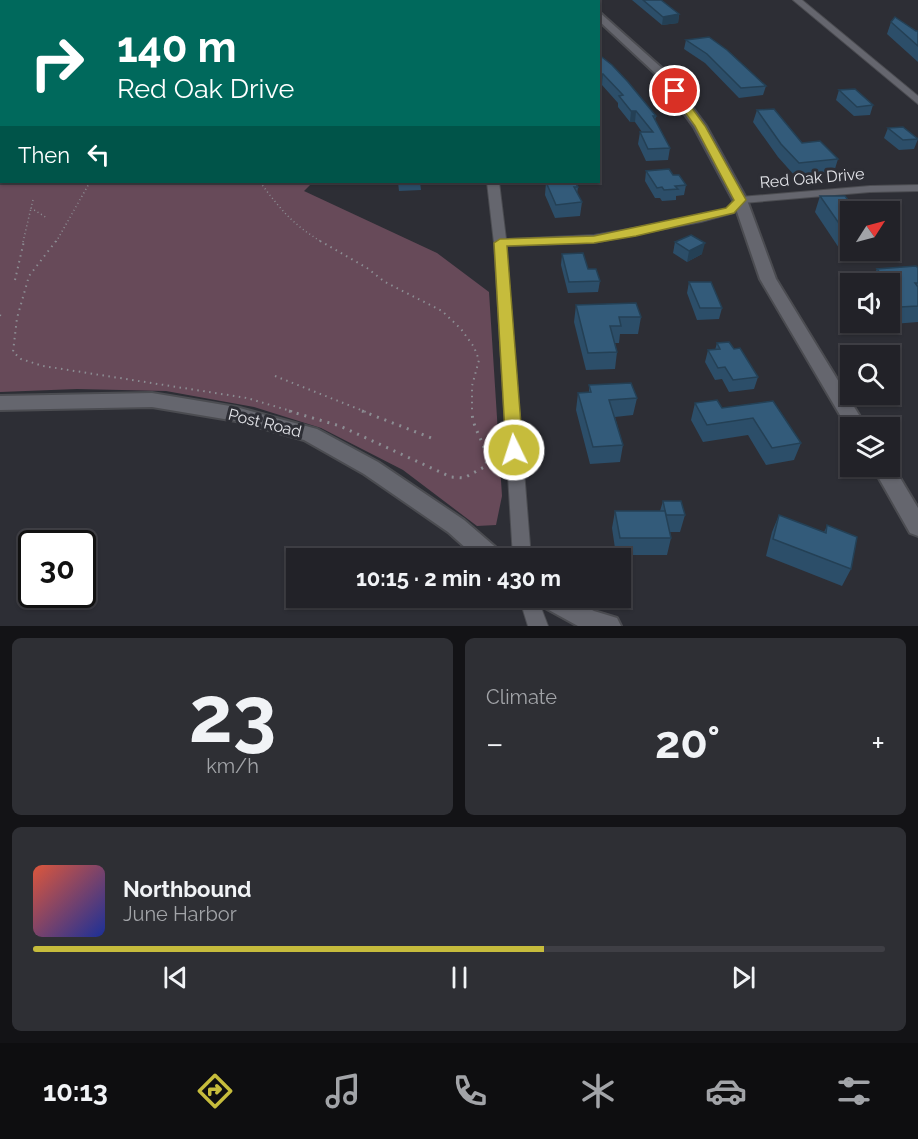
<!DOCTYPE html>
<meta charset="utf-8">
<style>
body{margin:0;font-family:Raleway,sans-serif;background:#2e2f34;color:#f1f3f6;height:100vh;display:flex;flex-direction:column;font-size:22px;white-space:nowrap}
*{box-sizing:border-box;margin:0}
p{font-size:20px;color:#a2a4a8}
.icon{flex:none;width:33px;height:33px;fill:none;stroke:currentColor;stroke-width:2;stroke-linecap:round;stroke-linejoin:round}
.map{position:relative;height:626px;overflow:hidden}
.side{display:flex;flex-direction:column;gap:12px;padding:12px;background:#131316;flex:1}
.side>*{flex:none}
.banner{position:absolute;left:0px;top:0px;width:600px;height:183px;box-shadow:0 2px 4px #0004,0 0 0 2px #3f3f45;background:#00695c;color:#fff;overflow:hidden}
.needle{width:39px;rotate:54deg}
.buttons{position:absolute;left:840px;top:201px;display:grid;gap:12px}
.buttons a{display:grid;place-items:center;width:60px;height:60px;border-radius:0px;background:#222228;box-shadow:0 2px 4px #0004,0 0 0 2px #3f3f45;font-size:30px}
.speed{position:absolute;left:18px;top:530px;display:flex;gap:12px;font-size:30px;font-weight:700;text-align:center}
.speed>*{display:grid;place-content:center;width:78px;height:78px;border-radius:50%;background:#222228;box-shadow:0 2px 4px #0004,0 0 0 2px #3f3f45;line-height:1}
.speed .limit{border:3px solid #111;border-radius:9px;background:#fff;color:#111}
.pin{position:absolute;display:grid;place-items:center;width:51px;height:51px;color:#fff;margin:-26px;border:3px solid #fff;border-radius:50%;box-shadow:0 2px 6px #0007}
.me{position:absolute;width:66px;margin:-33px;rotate:356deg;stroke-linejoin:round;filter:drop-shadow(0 0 4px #0008)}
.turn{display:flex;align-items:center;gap:21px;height:126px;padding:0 18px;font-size:27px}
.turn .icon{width:78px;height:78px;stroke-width:2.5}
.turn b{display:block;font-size:42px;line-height:51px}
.then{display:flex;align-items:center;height:57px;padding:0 18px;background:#0003;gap:12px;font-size:22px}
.big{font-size:45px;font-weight:700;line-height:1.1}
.side .tile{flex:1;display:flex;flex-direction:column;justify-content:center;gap:9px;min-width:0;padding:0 21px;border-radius:9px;background:#2e2f34}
.side .dial{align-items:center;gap:0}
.dial b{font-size:78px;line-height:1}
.song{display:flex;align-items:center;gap:18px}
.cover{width:72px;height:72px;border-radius:9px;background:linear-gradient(135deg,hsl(10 70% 55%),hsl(230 70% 35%))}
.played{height:6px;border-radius:3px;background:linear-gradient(90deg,#c6bc3c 60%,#3f3f45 60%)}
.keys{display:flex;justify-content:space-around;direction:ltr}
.heat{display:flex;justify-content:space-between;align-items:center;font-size:33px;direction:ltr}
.side .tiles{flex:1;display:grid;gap:12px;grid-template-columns:1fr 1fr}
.tile:last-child{grid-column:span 2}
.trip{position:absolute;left:286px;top:548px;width:345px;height:60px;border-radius:0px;background:#222228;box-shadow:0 2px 4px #0004,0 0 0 2px #3f3f45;font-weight:700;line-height:60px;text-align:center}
.tabs{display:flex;height:96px;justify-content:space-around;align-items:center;background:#0e0e10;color:#a2a4a8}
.tabs .icon{width:42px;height:42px}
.tabs .selected{color:#c6bc3c}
.tabs b{font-size:27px;color:#f1f3f6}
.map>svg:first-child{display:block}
.green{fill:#674a59}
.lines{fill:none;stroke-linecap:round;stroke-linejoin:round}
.minor-casing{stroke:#4b4c51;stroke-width:2}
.tertiary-casing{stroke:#4b4c51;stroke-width:4}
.path-far2{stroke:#8c8d93;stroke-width:1.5;stroke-dasharray:1 3;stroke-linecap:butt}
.path-far1{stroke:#8c8d93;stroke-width:2;stroke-dasharray:1.5 4.5;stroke-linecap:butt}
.path{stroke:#8c8d93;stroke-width:3;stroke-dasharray:2 6;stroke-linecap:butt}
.minor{fill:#65666e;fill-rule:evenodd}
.tertiary{fill:#65666e;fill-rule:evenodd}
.wall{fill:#2c4e69}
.shaded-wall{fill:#244055}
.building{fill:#335b7a;stroke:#244055;stroke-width:1.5}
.route{fill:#c6bc3c;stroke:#817a27;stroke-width:1.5}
.labels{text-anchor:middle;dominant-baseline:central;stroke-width:6;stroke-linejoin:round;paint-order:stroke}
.street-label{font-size:16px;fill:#e3e4e9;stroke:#2d2e35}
</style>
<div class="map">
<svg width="918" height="626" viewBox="0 0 918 626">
<rect width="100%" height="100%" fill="#2d2e35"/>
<path class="green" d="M0 0H291L2 2V182H313L304 191 437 253 489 292 502 496 496 525 477 526 403 470 321 428 254 407 166 391 77 389 0 392Z"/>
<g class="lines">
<g class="minor-casing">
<g id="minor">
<path d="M407 0H415L416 2H408Z"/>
<path d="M793 0H802L918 96V104Z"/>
<path d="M487 182H499L506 239 594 235 696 217 726 209 736 198 740 197 870 186 918 185V191L870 192 743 203 734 213 701 222 594 243 506 246 531 558H513L494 243Z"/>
<path d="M519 597H537L548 626H528Z"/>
</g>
</g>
<g class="tertiary-casing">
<g id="tertiary">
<path d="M581 0H591V2H582Z"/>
<path d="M598 11 664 70 706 126 747 200 776 279 867 428H850V432L760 279 733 200 694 127 656 74 598 20Z"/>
<path d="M152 393 236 407 317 429 378 462 464 520 500 551 503 558H477L448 532 364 474 304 440 236 421 152 407 0 410V396Z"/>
<path d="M890 461 918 508V536L910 533 872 466H890Z"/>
<path d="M534 597H568L594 611 617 618 621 626H578L538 604Z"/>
</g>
</g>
<g class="path-far2">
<path d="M0 0 3 2"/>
<path d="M204 0 206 2"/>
<path d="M260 182C280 209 293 225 322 242"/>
<path d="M33 200 31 208 47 218"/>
<path d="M23 242 31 208"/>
<path d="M56 242 90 182"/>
</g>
<g class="path-far1">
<path d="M56 241 29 276 17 318 13 352 21 359 43 366 247 398 294 412"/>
<path d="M320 241 367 268 385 282 442 311 461 329 474 347 479 360 472 386V412"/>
<path d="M15 280 24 241"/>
<path d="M0 316 1 312"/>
<path d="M275 376 366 412"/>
</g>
<g class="path">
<path d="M289 411 340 426 451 477 464 478 486 466C489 445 472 431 472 411"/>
<path d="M362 411 434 439"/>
</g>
<use href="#minor" class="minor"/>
<use href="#tertiary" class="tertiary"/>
</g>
<g class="wall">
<path d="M632 0H661L679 14 678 23 662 25Z"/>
<path d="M891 22 918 31V62L887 34Z"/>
<path d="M686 40 766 86 763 95 739 98 705 63 684 49Z"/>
<path d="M598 54 656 116 655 120 670 148 668 160 646 161 638 144 640 132H642L635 122H630L618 107V103L602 85Z"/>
<path d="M839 90 873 105 870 115 854 116 836 100Z"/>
<path d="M757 110 802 143 838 159 834 172 795 176 778 157 753 122Z"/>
<path d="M888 128 918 139 914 149 899 150 884 138Z"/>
<path d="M646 171 673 175 686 185 684 195 676 196V200L662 201 660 198H655L645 181Z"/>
<path d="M398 182H420L421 190 399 191Z"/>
<path d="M546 182 578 187 577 194 582 202 580 216 555 218 545 195Z"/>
<path d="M820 196 850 212V248H839L815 212Z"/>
<path d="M675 242 702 254 687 262 673 253Z"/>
<path d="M562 254 588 269 600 281 598 292 568 293 561 265Z"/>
<path d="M918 268V322L893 324 890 319V284H865L867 277 874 276 877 269Z"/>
<path d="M689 282 722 308 719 319 697 320 687 293Z"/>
<path d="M576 305 641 317 638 334H620L619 343H615L617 352 615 369 586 370 574 322Z"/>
<path d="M717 343 734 349 758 377 754 389 729 392 722 379 715 380 705 362 708 350H715Z"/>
<path d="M589 385 637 398 633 415 615 417 623 445 620 462 590 464 576 410 578 393 589 392Z"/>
<path d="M773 401 801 443 794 460 766 465 748 435 703 442 691 420 695 403 722 408Z"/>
<path d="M663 501 685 515 680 532H670L671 538 667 555H616L612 528 615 511H660Z"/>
<path d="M779 515 824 532 827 526 851 569 842 586 766 556 772 532Z"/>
</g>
<g class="shaded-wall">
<rect x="346" y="0" width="13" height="2"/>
<path d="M679 14 678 23 662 25 663 17Z"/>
<path d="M598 74H603L602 85H598Z"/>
<path d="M631 111H636L635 122H630Z"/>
<path d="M705 243 702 254 687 262 689 251Z"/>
</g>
<g class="building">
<path d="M462 0H476L477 2H459L458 1Z"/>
<path d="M535 0H551L553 2H536Z"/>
<path d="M643 0H661L679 14 663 17Z"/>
<path d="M895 17 916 31H918V46L891 22Z"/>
<path d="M709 37 727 50 766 86 741 88 707 54 686 40Z"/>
<path d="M598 54 612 65 628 82 656 116H653L670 148 648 149 640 132H653L636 111H631L619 96 623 95 603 74H598Z"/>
<path d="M855 89 873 105 857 107 839 90Z"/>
<path d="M774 109 802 143 820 141 838 159 799 163 781 144 757 110Z"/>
<path d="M903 127 918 139 903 140 888 128Z"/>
<path d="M669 169 673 175H679L686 185 675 186 678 189 664 190 662 187 657 188 646 171Z"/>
<path d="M546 182H575L578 187H574L582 202 556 205Z"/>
<path d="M820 196H845L857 212H850V232H845Z"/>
<path d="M691 235 705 243 689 251 675 242Z"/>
<path d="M583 253 588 269H596L600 281 569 282 562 254Z"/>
<path d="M916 266 918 268V283H915L918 287V306L900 307 891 296H890V284H872L867 277 883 276 877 269Z"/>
<path d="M689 282H711L722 308H700Z"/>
<path d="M636 303 641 317H619L621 326H610L617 352 588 353 576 305Z"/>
<path d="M729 342 734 349 740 348 758 377 733 380 725 367 718 368 708 350 720 349 717 343Z"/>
<path d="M631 383 637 398 609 400 623 445 593 447 578 393 591 392 589 385Z"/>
<path d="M717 400 722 408 773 401 801 443 772 448 753 418 707 425 695 403Z"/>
<path d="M663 501H681L685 515H666Z"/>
<path d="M615 511H665L671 538H620Z"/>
<path d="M779 515 826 533 827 525 857 537 851 569 773 539Z"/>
</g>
<path class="route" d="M675 88 678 89 705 126 746 200 734 213 636 236 594 243 507 246 523 450 520 455 514 456 509 455 506 450 494 243 500 239 594 236 726 208 734 200 695 126 670 91Z"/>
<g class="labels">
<g class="street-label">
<text transform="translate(812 178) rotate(-5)">Red Oak Drive</text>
<text transform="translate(265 423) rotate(14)">Post Road</text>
</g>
</g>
</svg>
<div class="buttons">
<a><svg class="needle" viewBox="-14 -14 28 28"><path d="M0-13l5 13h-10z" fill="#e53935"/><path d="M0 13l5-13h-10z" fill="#a2a4a8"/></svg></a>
<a><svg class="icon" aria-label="sound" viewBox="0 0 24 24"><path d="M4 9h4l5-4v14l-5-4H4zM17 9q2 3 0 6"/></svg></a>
<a><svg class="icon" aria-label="search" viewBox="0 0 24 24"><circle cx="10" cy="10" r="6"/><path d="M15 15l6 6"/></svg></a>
<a><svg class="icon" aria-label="layers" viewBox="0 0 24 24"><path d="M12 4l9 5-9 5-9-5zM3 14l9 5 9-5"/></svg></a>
</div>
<div class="speed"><div class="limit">30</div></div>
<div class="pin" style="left:675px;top:91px;background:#d93025"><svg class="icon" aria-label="arrive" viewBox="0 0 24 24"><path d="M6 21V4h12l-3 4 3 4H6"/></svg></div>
<svg class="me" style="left:514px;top:450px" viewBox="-20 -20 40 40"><circle r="17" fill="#c6bc3c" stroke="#fff" stroke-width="3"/><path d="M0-11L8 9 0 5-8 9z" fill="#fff"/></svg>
<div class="trip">10:15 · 2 min · 430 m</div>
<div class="banner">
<div class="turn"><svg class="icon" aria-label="right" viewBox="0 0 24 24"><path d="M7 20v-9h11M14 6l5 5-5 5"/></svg><div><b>140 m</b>Red Oak Drive</div></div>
<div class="then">Then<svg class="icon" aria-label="left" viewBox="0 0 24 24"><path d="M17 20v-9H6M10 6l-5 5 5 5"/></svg></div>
</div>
</div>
<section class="side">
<div class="tiles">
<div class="tile dial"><b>23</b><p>km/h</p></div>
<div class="tile"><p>Climate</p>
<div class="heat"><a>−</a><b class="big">20°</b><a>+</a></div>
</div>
<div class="tile">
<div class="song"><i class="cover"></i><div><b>Northbound</b><p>June Harbor</p></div></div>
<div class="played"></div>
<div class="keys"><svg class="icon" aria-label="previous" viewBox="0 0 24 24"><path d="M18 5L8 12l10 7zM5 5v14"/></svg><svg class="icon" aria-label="pause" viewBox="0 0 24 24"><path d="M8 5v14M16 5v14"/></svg><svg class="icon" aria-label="next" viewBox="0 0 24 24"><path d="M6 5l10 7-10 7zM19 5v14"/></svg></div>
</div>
</div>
</section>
<nav class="tabs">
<b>10:13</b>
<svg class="icon selected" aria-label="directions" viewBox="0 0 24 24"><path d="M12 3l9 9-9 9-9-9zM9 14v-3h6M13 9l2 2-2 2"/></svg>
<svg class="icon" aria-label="music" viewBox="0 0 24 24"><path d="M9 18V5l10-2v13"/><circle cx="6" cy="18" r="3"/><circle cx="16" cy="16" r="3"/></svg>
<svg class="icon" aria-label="phone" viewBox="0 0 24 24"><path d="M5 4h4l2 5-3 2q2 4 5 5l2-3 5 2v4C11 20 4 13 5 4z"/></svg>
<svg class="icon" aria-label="climate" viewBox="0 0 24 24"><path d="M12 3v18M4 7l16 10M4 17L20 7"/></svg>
<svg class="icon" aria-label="car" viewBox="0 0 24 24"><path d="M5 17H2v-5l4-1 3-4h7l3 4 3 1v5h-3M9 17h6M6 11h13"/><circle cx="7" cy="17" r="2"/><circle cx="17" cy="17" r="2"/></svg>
<svg class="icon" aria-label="filters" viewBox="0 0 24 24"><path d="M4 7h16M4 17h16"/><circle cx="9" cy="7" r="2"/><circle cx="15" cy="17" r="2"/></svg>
</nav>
